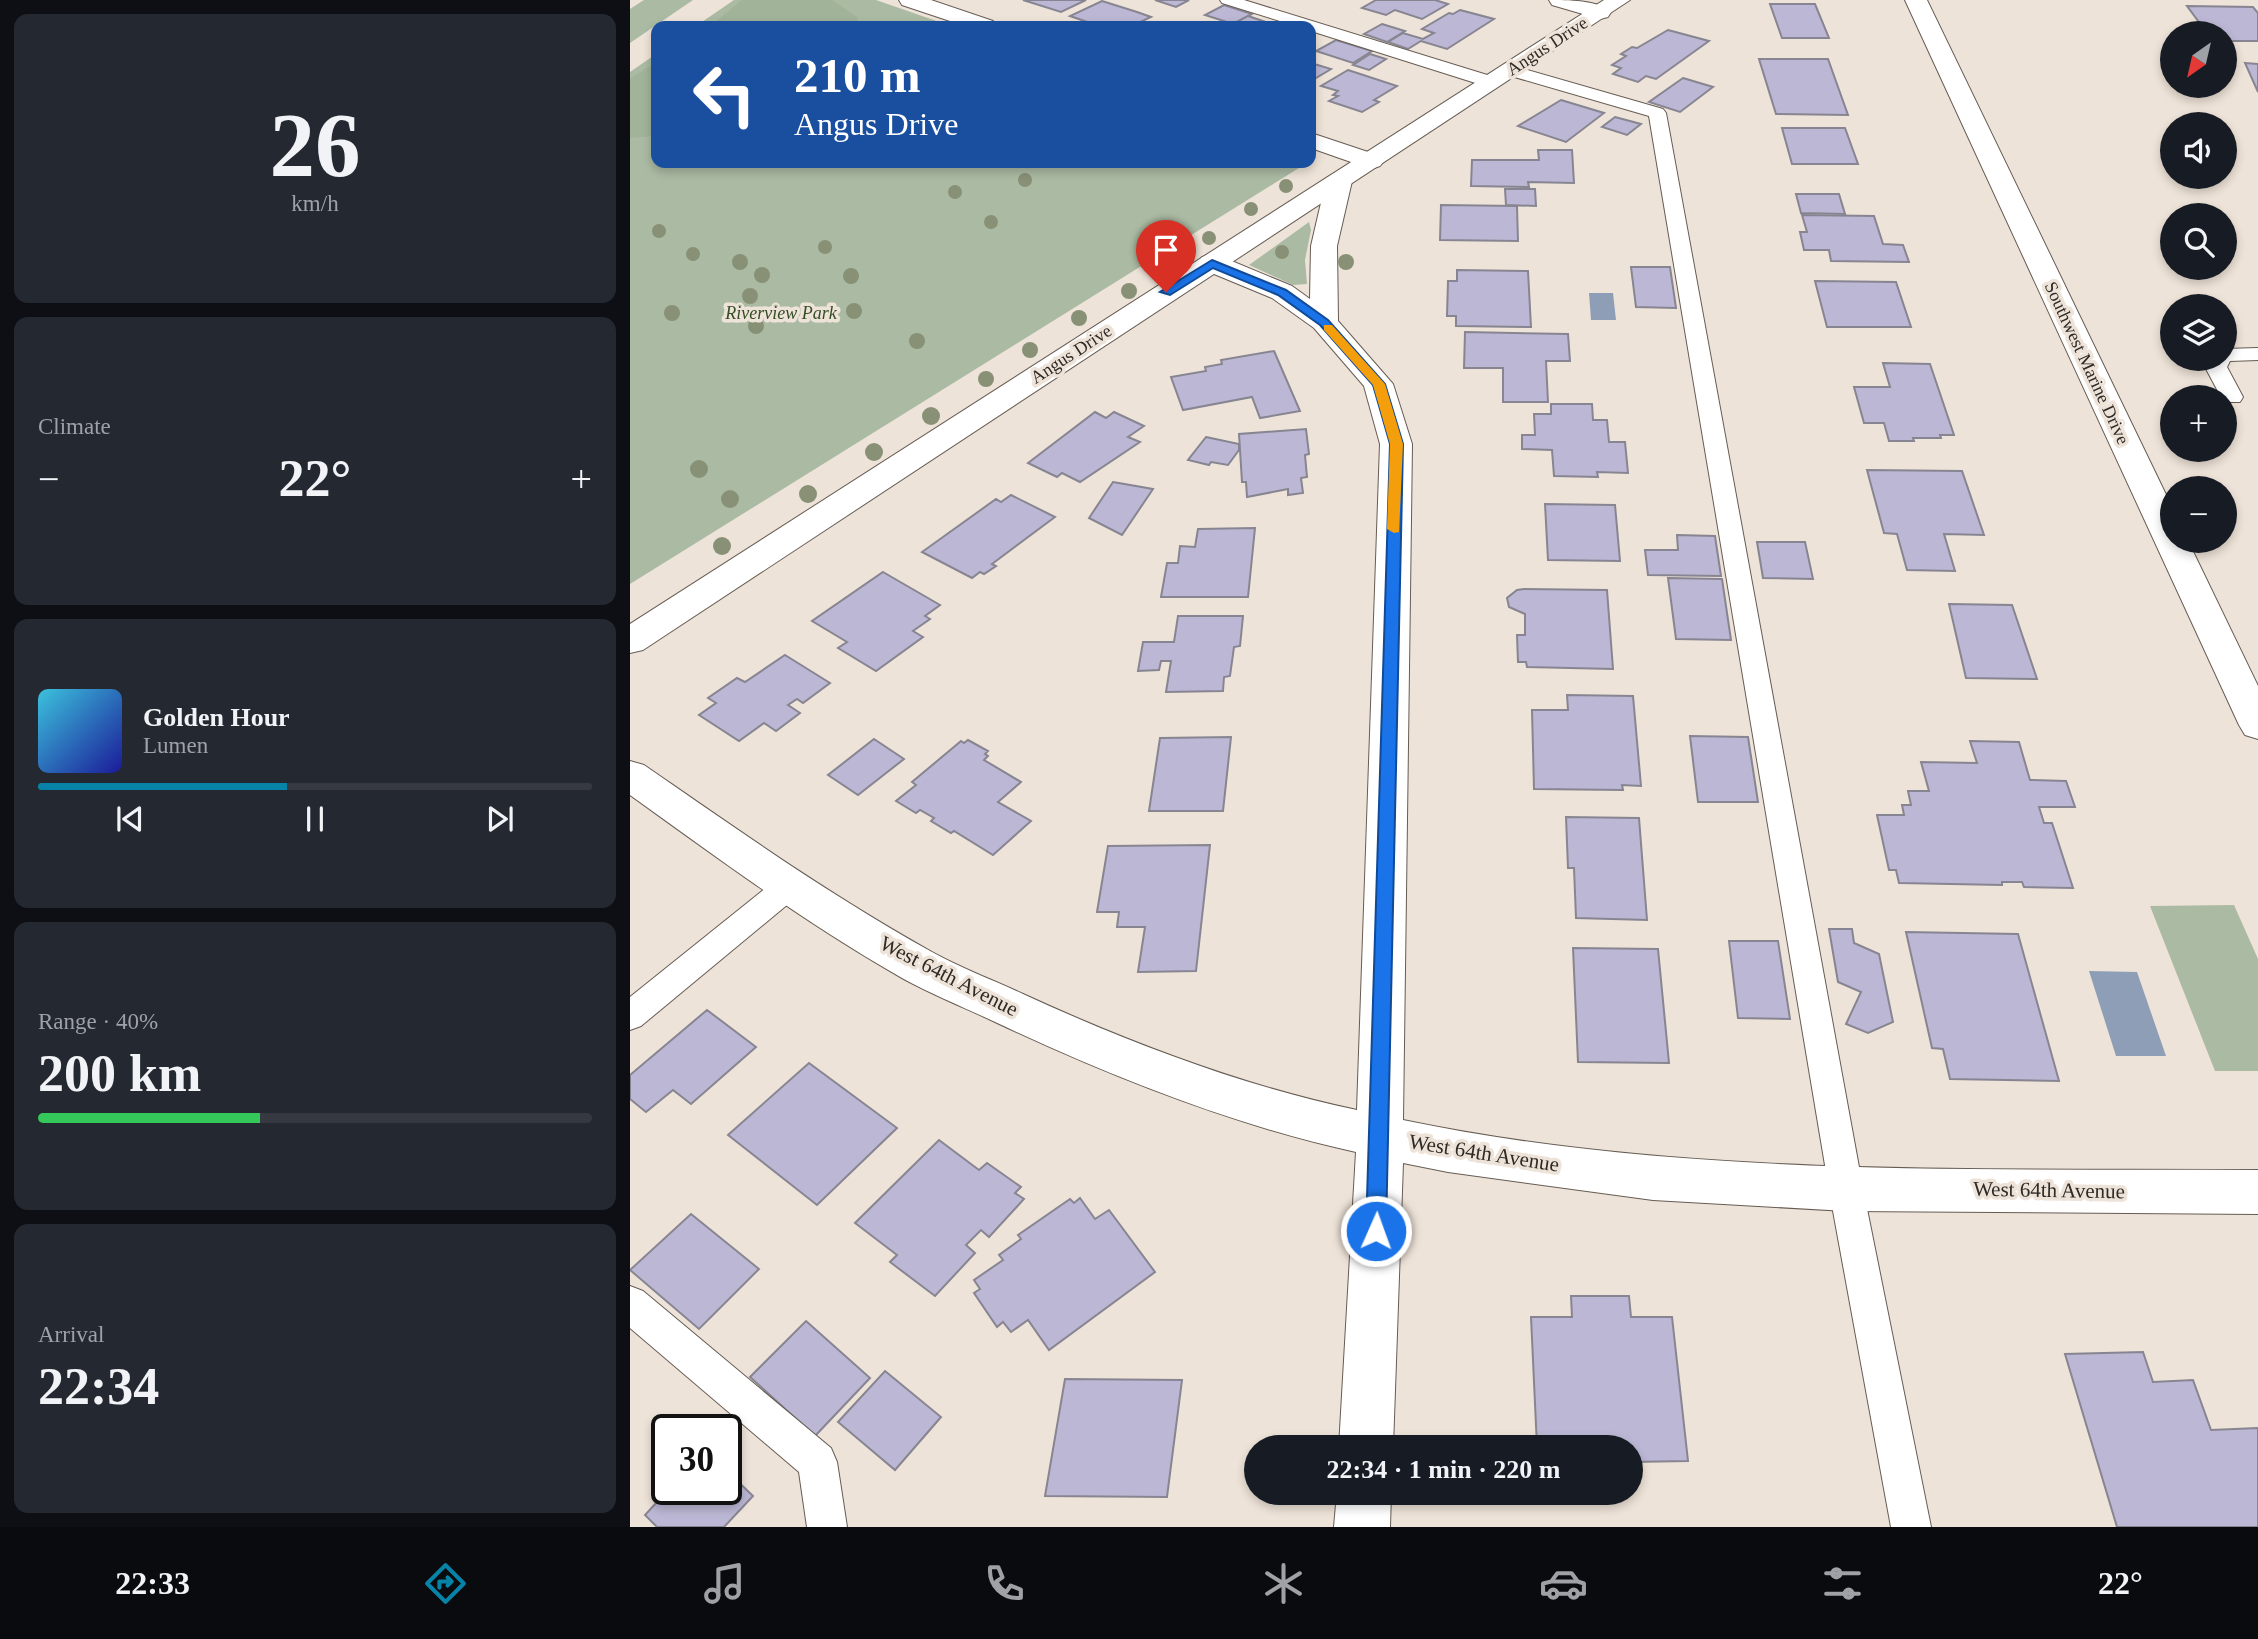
<!DOCTYPE html>
<meta charset="utf-8">
<style>
body{margin:0;font-family:Georgia,serif;background:#242831;color:#f1f3f6;height:100vh;display:flex;flex-direction:column;font-size:26px;white-space:nowrap}
*{box-sizing:border-box;margin:0}
p{font-size:23px;color:#9ea1a6}
.icon{flex:none;width:38px;height:38px;fill:none;stroke:currentColor;stroke-width:2;stroke-linecap:round;stroke-linejoin:round}
.map{position:relative;flex:1;overflow:hidden}
.side{display:flex;flex-direction:column;gap:14px;padding:14px;background:#0d0f14;width:630px}
.side>*{flex:none}
.top-card{position:absolute;left:21px;top:21px;width:665px;height:147px;border-radius:14px;box-shadow:0 4px 10px #0003;background:#1a4fa0;color:#fff;overflow:hidden}
.needle{width:46px;rotate:214deg}
.fabs{position:absolute;left:1530px;top:21px;display:grid;gap:14px}
.fabs a{display:grid;place-items:center;width:77px;height:77px;border-radius:50%;background:#171b24;box-shadow:0 4px 10px #0003;font-size:35px}
.speed{position:absolute;left:21px;top:1414px;display:flex;gap:14px;font-size:35px;font-weight:700;text-align:center}
.speed>*{display:grid;place-content:center;width:91px;height:91px;border-radius:50%;background:#171b24;box-shadow:0 4px 10px #0003;line-height:1}
.speed .limit{border:4px solid #111;border-radius:10px;background:#fff;color:#111}
.pin{position:absolute;display:grid;place-items:center;width:60px;height:60px;color:#fff;margin:-72px -30px;border-radius:50% 50% 50% 0;rotate:-45deg;box-shadow:0 0 7px #0007}
.pin .icon{rotate:45deg}
.me{position:absolute;width:77px;margin:-38px;rotate:2deg;stroke-linejoin:round;filter:drop-shadow(0 0 5px #0008)}
.turn{display:flex;align-items:center;gap:24px;height:147px;padding:0 28px;font-size:32px}
.turn .icon{width:91px;height:91px;stroke-width:2.5}
.turn b{display:block;font-size:49px;line-height:60px}
.big{font-size:52px;font-weight:800;line-height:1.1}
.side .widget{flex:1;display:flex;flex-direction:column;justify-content:center;gap:10px;min-width:0;padding:0 24px;border-radius:14px;background:#242831}
.side .dial{align-items:center;gap:0}
.dial b{font-size:91px;line-height:1}
.song{display:flex;align-items:center;gap:21px}
.cover{width:84px;height:84px;border-radius:10px;background:linear-gradient(135deg,hsl(190 70% 55%),hsl(240 70% 35%))}
.played{height:7px;border-radius:4px;background:linear-gradient(90deg,#0883a8 45%,#363941 45%)}
.keys{display:flex;justify-content:space-around;direction:ltr}
.heat{display:flex;justify-content:space-between;align-items:center;font-size:38px;direction:ltr}
.charge{height:10px;border-radius:5px;background:linear-gradient(90deg,#34c759 40%,#363941 0)}
.trip{position:absolute;left:614px;top:1435px;width:399px;height:70px;border-radius:35px;background:#171b24;box-shadow:0 4px 10px #0003;font-weight:800;line-height:70px;text-align:center}
.menu{display:flex;height:112px;justify-content:space-around;align-items:center;background:#090b0e;color:#9ea1a6}
.menu .icon{width:49px;height:49px}
.menu .selected{color:#0883a8}
.menu b{font-size:32px;color:#f1f3f6}
main{display:flex;flex:1;min-height:0}
.map>svg:first-child{display:block}
.green{fill:#abbaa3}
.forest{fill:#a1b399}
.water{fill:#8e9eb7}
.building{fill:#bcb7d4;stroke:#878591;stroke-width:2}
.lines{fill:none;stroke-linecap:round;stroke-linejoin:round}
.lane-casing{stroke:#665c53;stroke-width:2}
.street-casing{stroke:#665c53;stroke-width:2}
.secondary-casing{stroke:#665c53;stroke-width:2}
.lane{fill:#fff;fill-rule:evenodd}
.street{fill:#fff;fill-rule:evenodd}
.secondary{fill:#fff;fill-rule:evenodd}
.tree{fill:#889176}
.route{fill:#1a73e8;stroke:#114b97;stroke-width:2}
.slow{fill:#f59e0b}
.labels{text-anchor:middle;dominant-baseline:central;stroke-width:7;stroke-linejoin:round;paint-order:stroke}
.far-street-label{font-size:18px;fill:#2e2a26;stroke:#eee3d8}
.far-park-label{font-size:18px;font-style:italic;fill:#344e26;stroke:#eee3d8}
.street-label{font-size:21px;fill:#2e2a26;stroke:#eee3d8}
</style>
<main>
<section class="side">
<div class="widget dial"><b>26</b><p>km/h</p></div>
<div class="widget"><p>Climate</p>
<div class="heat"><a>−</a><b class="big">22°</b><a>+</a></div>
</div>
<div class="widget">
<div class="song"><i class="cover"></i><div><b>Golden Hour</b><p>Lumen</p></div></div>
<div class="played"></div>
<div class="keys"><svg class="icon" aria-label="previous" viewBox="0 0 24 24"><path d="M18 5L8 12l10 7zM5 5v14"/></svg><svg class="icon" aria-label="pause" viewBox="0 0 24 24"><path d="M8 5v14M16 5v14"/></svg><svg class="icon" aria-label="next" viewBox="0 0 24 24"><path d="M6 5l10 7-10 7zM19 5v14"/></svg></div>
</div>
<div class="widget"><p>Range · 40%</p><b class="big">200 km</b><div class="charge"></div></div>
<div class="widget"><p>Arrival</p><b class="big">22:34</b></div>
</section>
<div class="map">
<svg width="1628" height="1527" viewBox="0 0 1628 1527">
<rect width="100%" height="100%" fill="#eee3d8"/>
<g class="green">
<path d="M14 0H63L0 43V9Z"/>
<path d="M104 0H246L321 26H66Z"/>
<path d="M26 54V163H677L0 584V72Z"/>
<path d="M679 222 681 230 675 260 677 284 663 285 619 265Z"/>
<path d="M1604 905 1628 959V1071H1585L1520 906Z"/>
</g>
<g class="forest">
<path d="M112 0H202L227 17 230 26H80Z"/>
<path d="M26 62V136L0 138V79Z"/>
</g>
<g class="water">
<path d="M959 293H983L986 320H961Z"/>
<path d="M1459 971 1507 972 1536 1056H1486Z"/>
</g>
<g class="building">
<path d="M393 0H456L431 12Z"/>
<path d="M525 0H559L546 7Z"/>
<path d="M746 0H805L818 4 792 19 765 10 756 15 732 8Z"/>
<path d="M472 1 507 12 521 17 502 26H469L440 16Z"/>
<path d="M1140 4H1185L1199 38H1152Z"/>
<path d="M594 5 622 14 603 24 575 15Z"/>
<path d="M1557 6 1623 7 1628 13V41H1594V33H1577Z"/>
<path d="M830 10 864 19 817 49 791 41 778 49 758 42 773 33 793 39 804 33 792 29 819 13 823 14Z"/>
<path d="M618 16 633 21 624 26H600Z"/>
<path d="M752 24 775 31 757 42 734 34Z"/>
<path d="M1038 30 1079 41 1026 79 1016 76 1008 82 983 74 991 68 982 65 996 56 991 54 1002 47 1007 48Z"/>
<path d="M706 40 742 51 723 63 686 51Z"/>
<path d="M740 54 756 59 739 70 723 65Z"/>
<path d="M1129 59H1198L1218 115 1146 114Z"/>
<path d="M681 63 701 69 681 81Z"/>
<path d="M1615 63 1628 64V92Z"/>
<path d="M718 70 767 86 744 100 749 102 732 112 699 101 708 96 703 95 708 91 691 86Z"/>
<path d="M1053 78 1083 87 1050 112 1019 102Z"/>
<path d="M931 100 974 113 936 142 888 126Z"/>
<path d="M985 117 1011 124 997 135 972 127Z"/>
<path d="M1152 128H1215L1228 164H1162Z"/>
<path d="M908 150H942L944 183 898 182 899 187 841 186 842 160H909Z"/>
<path d="M875 189H905L906 206 876 205Z"/>
<path d="M1166 194H1209L1215 214 1171 213Z"/>
<path d="M811 205 887 206 888 241 810 240Z"/>
<path d="M1172 215 1244 216 1253 244 1273 245 1279 262 1201 261 1199 250H1174L1170 232H1177Z"/>
<path d="M1001 267H1040L1046 308 1006 307Z"/>
<path d="M827 270 898 271 901 327 826 326V316H817L818 281H827Z"/>
<path d="M1185 281 1266 282 1281 327H1197Z"/>
<path d="M835 332 938 334 940 361H916L918 402H873V368H834Z"/>
<path d="M644 351 670 411 630 418 622 397 553 410 541 377 576 371 575 367 592 364 591 360Z"/>
<path d="M1253 363 1300 364 1324 435H1310L1311 438H1283L1284 441H1259L1254 423H1234L1224 387H1260Z"/>
<path d="M921 404H962L963 420H977L979 442H995L998 473 967 472 968 477 924 476 922 450 892 449V435H905L904 414H921Z"/>
<path d="M465 412 476 418 484 412 514 426 498 437 510 442 450 482 432 473 427 477 398 463Z"/>
<path d="M676 429 679 454 675 455 677 477 671 478 673 493 658 495V489L617 497 616 482H612L609 434Z"/>
<path d="M576 437 609 444V450L598 465 581 462 579 465 558 460Z"/>
<path d="M1237 470 1332 471 1354 535 1314 534 1325 571 1277 570 1267 534 1254 533Z"/>
<path d="M483 482 523 489 492 535 459 518Z"/>
<path d="M381 495 425 517 362 564 366 566 354 574 350 572 342 578 292 552 366 499 371 502Z"/>
<path d="M915 504 985 505 990 561 918 560Z"/>
<path d="M625 528 618 597H531L537 563H548L550 546 565 547 568 529Z"/>
<path d="M1047 535 1085 536 1091 576 1018 575 1015 550H1048Z"/>
<path d="M1127 542H1175L1183 579 1133 578Z"/>
<path d="M253 572 310 605 295 616 300 619 283 631 293 637 246 671 208 648 217 642 182 621Z"/>
<path d="M1038 578 1092 579 1101 640 1046 639Z"/>
<path d="M894 589 977 590 983 669 897 667 896 662H888L887 635H895V614L879 607 877 598 887 590Z"/>
<path d="M1319 604 1382 605 1407 679 1336 678Z"/>
<path d="M548 616H613L610 646 604 647 600 676 594 677 593 691 536 692 541 661H531L529 670 508 671 513 642H544Z"/>
<path d="M155 655 200 683 173 703 167 699 158 705 170 713 146 731 134 723 109 741 69 715 86 703 78 698 107 678 115 682Z"/>
<path d="M937 695 1003 696 1011 786 992 785 993 790 904 789 902 710H938Z"/>
<path d="M1060 736 1118 737 1128 802H1068Z"/>
<path d="M601 737 593 811H519L530 738Z"/>
<path d="M244 739 274 759 228 795 198 775Z"/>
<path d="M338 740 358 751 355 754 358 756 354 760 391 782 368 802 401 821 363 855 324 831 321 833 301 821 304 818 290 810 286 813 266 801 286 785 282 782 331 741 334 743Z"/>
<path d="M1340 741 1389 742 1400 780 1436 781 1445 807H1409L1414 823H1422L1443 888 1394 887 1392 882H1372V885L1269 883 1266 870H1259L1247 815H1274L1272 805H1281L1278 791H1299L1291 762 1347 763Z"/>
<path d="M936 817 1009 818 1017 920 946 918 944 868H938Z"/>
<path d="M580 845 566 971 508 972 515 927H487L489 912H467L478 846Z"/>
<path d="M1199 929H1222L1224 943 1249 954 1263 1022 1238 1033 1216 1024 1231 992 1208 982Z"/>
<path d="M1276 932 1388 934 1429 1081 1320 1079 1313 1049 1302 1048Z"/>
<path d="M1099 941H1148L1160 1019 1108 1018Z"/>
<path d="M943 948 1028 949 1039 1063 948 1062Z"/>
<path d="M77 1010 126 1047 61 1104 43 1090 16 1112 0 1099V1075Z"/>
<path d="M179 1063 267 1128 187 1205 98 1135Z"/>
<path d="M309 1140 349 1170 357 1163 391 1187 385 1193 394 1199 359 1237 351 1230 336 1245 345 1253 305 1296 260 1262 267 1255 225 1223Z"/>
<path d="M450 1198 465 1219 479 1210 525 1272 419 1350 398 1320 381 1332 373 1322 367 1327 344 1293 350 1289 344 1280 373 1260 369 1255 391 1239 388 1235 440 1199 444 1203Z"/>
<path d="M61 1214 129 1269 69 1329 0 1270Z"/>
<path d="M941 1296H999L1001 1317H1042L1058 1461 1001 1462V1447H907L901 1317H942Z"/>
<path d="M176 1321 240 1378 185 1436 120 1377Z"/>
<path d="M1513 1352 1523 1382 1563 1380 1581 1430 1628 1428V1527H1487L1435 1354Z"/>
<path d="M255 1371 311 1417 265 1470 208 1422Z"/>
<path d="M435 1379 552 1380 537 1497 415 1496Z"/>
<path d="M96 1470 123 1496 94 1527H27L15 1515 39 1489H96Z"/>
</g>
<g class="lines">
<g class="lane-casing">
<g id="lane">
<path d="M590 0H614L867 78 869 82 861 87 855 86 681 31V26H666L592 3Z"/>
<path d="M880 65 1033 109 1036 113 1233 1189 1301 1527H1261L1199 1189 1019 116 874 74 872 70Z"/>
<path d="M1628 348V360L1600 361 1597 367 1613 397 1610 402H1594V397H1591L1575 367 1580 359H1594V349Z"/>
<path d="M158 875 169 879 173 887 169 895 11 1026 0 1030V997L147 879Z"/>
<path d="M0 1286 13 1291 201 1448 207 1462 217 1527H177L169 1472 0 1328Z"/>
</g>
</g>
<g class="street-casing">
<g id="street">
<path d="M269 0H301L363 21 366 26H335L272 5Z"/>
<path d="M919 0C937 0 969 0 981 12L978 17 970 19 922 5Z"/>
<path d="M681 133 750 156 754 161 750 166 741 169 681 148Z"/>
<path d="M709 173 718 176 722 181 707 246 708 321 763 384 782 444 773 1120C1050 1178 1346 1168 1628 1170V1214L1216 1211 1023 1200 818 1172 773 1163 763 1447H709L726 1152C602 1125 477 1075 363 1021 333 1007 301 994 272 978 177 924 89 859 0 795V761L14 765C108 830 201 896 302 952 331 968 363 980 393 994 500 1043 612 1086 727 1110L750 444 734 386 684 328 642 298 572 269 568 263 572 257 582 255 592 257 662 286 680 299 681 246 696 181 700 176Z"/>
<path d="M707 1493H761L760 1527H704Z"/>
</g>
</g>
<g class="secondary-casing">
<g id="secondary">
<path d="M974 0H1000L13 650 0 653V624Z"/>
<path d="M1275 0H1297L1542 507V541H1558L1628 686V739L1615 735 1609 725Z"/>
</g>
</g>
<use href="#lane" class="lane"/>
<use href="#street" class="street"/>
<use href="#secondary" class="secondary"/>
</g>
<g class="tree">
<circle cx="395" cy="180" r="7"/>
<circle cx="656" cy="186" r="7"/>
<circle cx="325" cy="192" r="7"/>
<circle cx="621" cy="209" r="7"/>
<circle cx="361" cy="222" r="7"/>
<circle cx="29" cy="231" r="7"/>
<circle cx="579" cy="238" r="7"/>
<circle cx="195" cy="247" r="7"/>
<circle cx="652" cy="252" r="7"/>
<circle cx="63" cy="254" r="7"/>
<circle cx="110" cy="262" r="8"/>
<circle cx="716" cy="262" r="8"/>
<circle cx="537" cy="267" r="8"/>
<circle cx="132" cy="275" r="8"/>
<circle cx="221" cy="276" r="8"/>
<circle cx="499" cy="291" r="8"/>
<circle cx="120" cy="296" r="8"/>
<circle cx="224" cy="311" r="8"/>
<circle cx="42" cy="313" r="8"/>
<circle cx="449" cy="318" r="8"/>
<circle cx="126" cy="326" r="8"/>
<circle cx="287" cy="341" r="8"/>
<circle cx="400" cy="350" r="8"/>
<circle cx="356" cy="379" r="8"/>
<circle cx="301" cy="416" r="9"/>
<circle cx="244" cy="452" r="9"/>
<circle cx="69" cy="469" r="9"/>
<circle cx="178" cy="494" r="9"/>
<circle cx="100" cy="499" r="9"/>
<circle cx="92" cy="546" r="9"/>
</g>
<path class="route" d="M582 260 656 290 698 320 755 384 773 444 756 1231 753 1238 746 1241 739 1238 736 1231 760 444 743 385 690 325 648 295 583 268 540 295 530 292Z"/>
<path class="slow" d="M694 325H702L755 384 773 444 769 532 764 533 757 529 760 444 743 385 694 330Z"/>
<g class="labels">
<g class="far-street-label">
<text transform="translate(917 46) rotate(-33)">Angus Drive</text>
<text transform="translate(441 354) rotate(-33)">Angus Drive</text>
<text transform="translate(1457 363) rotate(65)">Southwest Marine Drive</text>
</g>
<g class="far-park-label">
<text x="151" y="313">Riverview Park</text>
</g>
<g class="street-label">
<text transform="translate(319 976) rotate(27)">West 64th Avenue</text>
<text transform="translate(854 1153) rotate(9)">West 64th Avenue</text>
<text transform="translate(1419 1190) rotate(1)">West 64th Avenue</text>
</g>
</g>
</svg>
<div class="fabs">
<a><svg class="needle" viewBox="-14 -14 28 28"><path d="M0-13l5 13h-10z" fill="#e53935"/><path d="M0 13l5-13h-10z" fill="#9ea1a6"/></svg></a>
<a><svg class="icon" aria-label="sound" viewBox="0 0 24 24"><path d="M4 9h4l5-4v14l-5-4H4zM17 9q2 3 0 6"/></svg></a>
<a><svg class="icon" aria-label="search" viewBox="0 0 24 24"><circle cx="10" cy="10" r="6"/><path d="M15 15l6 6"/></svg></a>
<a><svg class="icon" aria-label="layers" viewBox="0 0 24 24"><path d="M12 4l9 5-9 5-9-5zM3 14l9 5 9-5"/></svg></a>
<a>+</a>
<a>−</a>
</div>
<div class="speed"><div class="limit">30</div></div>
<div class="pin" style="left:536px;top:292px;background:#d93025"><svg class="icon" aria-label="arrive" viewBox="0 0 24 24"><path d="M6 21V4h12l-3 4 3 4H6"/></svg></div>
<svg class="me" style="left:746px;top:1231px" viewBox="-20 -20 40 40"><circle r="17" fill="#1a73e8" stroke="#fff" stroke-width="3"/><path d="M0-11L8 9 0 5-8 9z" fill="#fff"/></svg>
<div class="trip">22:34 · 1 min · 220 m</div>
<div class="top-card">
<div class="turn"><svg class="icon" aria-label="left" viewBox="0 0 24 24"><path d="M17 20v-9H6M10 6l-5 5 5 5"/></svg><div><b>210 m</b>Angus Drive</div></div>
</div>
</div>
</main>
<nav class="menu">
<b>22:33</b>
<svg class="icon selected" aria-label="directions" viewBox="0 0 24 24"><path d="M12 3l9 9-9 9-9-9zM9 14v-3h6M13 9l2 2-2 2"/></svg>
<svg class="icon" aria-label="music" viewBox="0 0 24 24"><path d="M9 18V5l10-2v13"/><circle cx="6" cy="18" r="3"/><circle cx="16" cy="16" r="3"/></svg>
<svg class="icon" aria-label="phone" viewBox="0 0 24 24"><path d="M5 4h4l2 5-3 2q2 4 5 5l2-3 5 2v4C11 20 4 13 5 4z"/></svg>
<svg class="icon" aria-label="climate" viewBox="0 0 24 24"><path d="M12 3v18M4 7l16 10M4 17L20 7"/></svg>
<svg class="icon" aria-label="car" viewBox="0 0 24 24"><path d="M5 17H2v-5l4-1 3-4h7l3 4 3 1v5h-3M9 17h6M6 11h13"/><circle cx="7" cy="17" r="2"/><circle cx="17" cy="17" r="2"/></svg>
<svg class="icon" aria-label="filters" viewBox="0 0 24 24"><path d="M4 7h16M4 17h16"/><circle cx="9" cy="7" r="2"/><circle cx="15" cy="17" r="2"/></svg>
<b>22°</b>
</nav>
